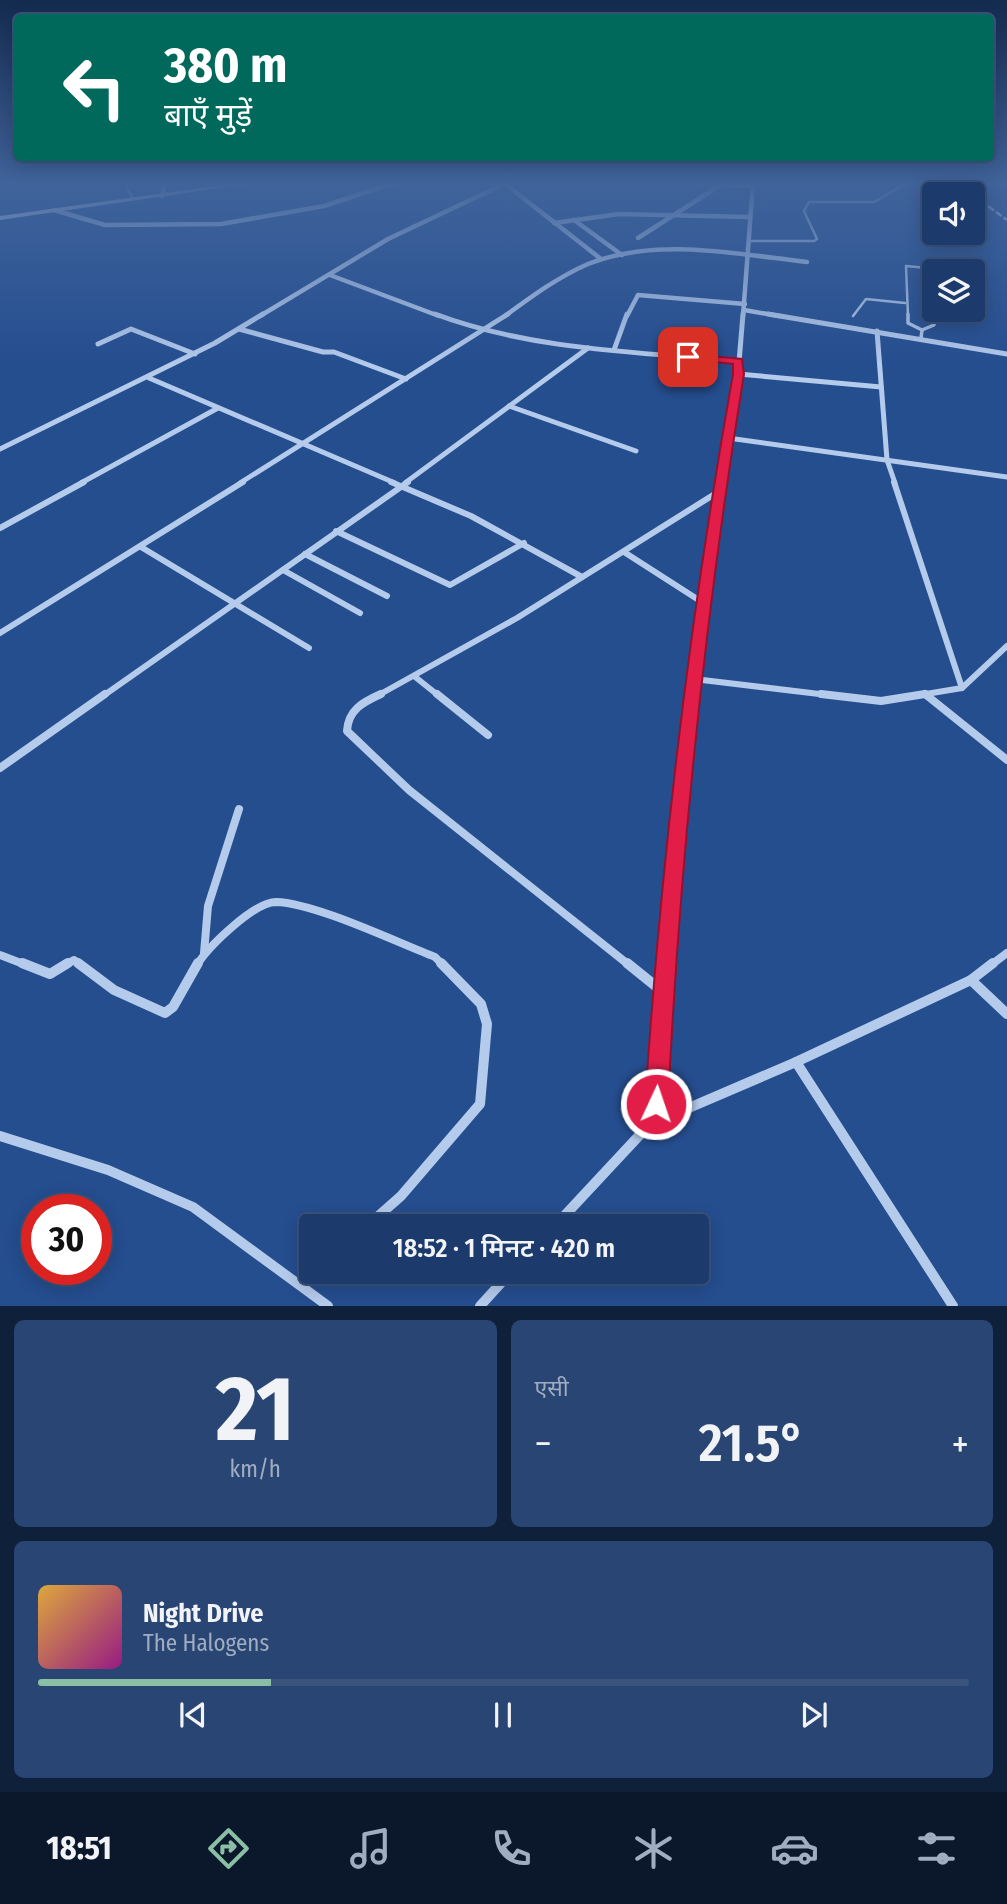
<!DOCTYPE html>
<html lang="hi">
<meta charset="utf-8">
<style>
body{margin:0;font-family:"Fira Sans Condensed","Noto Sans Devanagari",sans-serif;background:#294573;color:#f1f3f6;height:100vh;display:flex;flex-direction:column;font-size:26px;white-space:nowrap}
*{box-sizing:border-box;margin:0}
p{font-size:23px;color:#a0adc1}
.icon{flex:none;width:38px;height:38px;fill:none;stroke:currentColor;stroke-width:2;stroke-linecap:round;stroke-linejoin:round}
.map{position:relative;height:1306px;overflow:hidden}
.sheet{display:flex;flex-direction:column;gap:14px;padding:14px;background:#0f203b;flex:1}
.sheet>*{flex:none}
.banner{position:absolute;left:14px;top:14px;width:980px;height:147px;border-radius:7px;box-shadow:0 4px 18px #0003,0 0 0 2px #3a547e;background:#00695c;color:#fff;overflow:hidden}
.buttons{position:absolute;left:922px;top:182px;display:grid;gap:14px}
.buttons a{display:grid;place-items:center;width:63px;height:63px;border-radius:7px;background:#1c3a6b;box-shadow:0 4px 18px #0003,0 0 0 2px #3a547e;font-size:35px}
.speed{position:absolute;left:21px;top:1194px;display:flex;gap:14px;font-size:35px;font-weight:700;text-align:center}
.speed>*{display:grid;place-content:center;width:91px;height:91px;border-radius:50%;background:#1c3a6b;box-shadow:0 4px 18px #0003,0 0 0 2px #3a547e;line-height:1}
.speed .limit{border:10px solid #d22;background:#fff;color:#111}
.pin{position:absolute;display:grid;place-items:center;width:60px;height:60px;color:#fff;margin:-30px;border-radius:14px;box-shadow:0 4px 10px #0006}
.me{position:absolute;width:77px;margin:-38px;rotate:3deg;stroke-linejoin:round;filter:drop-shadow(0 0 5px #0008)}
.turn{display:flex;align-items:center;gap:24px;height:147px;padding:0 35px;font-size:32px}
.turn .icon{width:91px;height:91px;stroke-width:2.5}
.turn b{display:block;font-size:49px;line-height:60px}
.big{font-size:52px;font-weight:600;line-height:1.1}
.sheet .widget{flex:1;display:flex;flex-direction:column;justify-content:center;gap:10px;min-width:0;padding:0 24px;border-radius:10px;background:#294573}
.sheet .dial{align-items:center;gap:0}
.dial b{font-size:91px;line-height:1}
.song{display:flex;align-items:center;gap:21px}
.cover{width:84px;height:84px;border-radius:10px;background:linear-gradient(135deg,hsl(40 70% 55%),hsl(310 70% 35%))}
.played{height:7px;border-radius:4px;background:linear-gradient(90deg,#8abfa5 25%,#3a547e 25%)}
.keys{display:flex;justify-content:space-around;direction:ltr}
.heat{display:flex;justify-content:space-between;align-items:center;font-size:38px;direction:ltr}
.sheet .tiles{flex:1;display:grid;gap:14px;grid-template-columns:1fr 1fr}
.widget:last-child{grid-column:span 2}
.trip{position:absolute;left:299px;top:1214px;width:410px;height:70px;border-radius:7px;background:#1c3a6b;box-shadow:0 4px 18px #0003,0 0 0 2px #3a547e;font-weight:600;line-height:70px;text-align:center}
.tabs{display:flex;height:112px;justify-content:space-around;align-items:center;background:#0b172b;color:#a0adc1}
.tabs .icon{width:49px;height:49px}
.tabs .active{color:#8abfa5}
.tabs b{font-size:32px;color:#f1f3f6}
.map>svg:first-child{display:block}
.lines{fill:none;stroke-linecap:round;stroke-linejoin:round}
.lane-far1{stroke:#b5cbec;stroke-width:2.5}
.lane{stroke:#b5cbec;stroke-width:3.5}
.street-far4{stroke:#b5cbec;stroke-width:4.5}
.street-far3{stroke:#b5cbec;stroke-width:5}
.street-far2{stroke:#b5cbec;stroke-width:6}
.street-far1{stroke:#b5cbec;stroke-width:8}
.street{stroke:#b5cbec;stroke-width:10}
.secondary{fill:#e1eaf9;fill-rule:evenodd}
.rail{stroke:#fff;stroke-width:2.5;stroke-dasharray:7 2.5;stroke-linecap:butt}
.route{fill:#e11d48;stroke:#92132f;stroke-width:2}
</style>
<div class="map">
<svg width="1007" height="1306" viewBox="0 0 1007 1306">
<rect width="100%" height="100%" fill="#254e8f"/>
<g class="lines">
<g class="lane-far1">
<path d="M128 190 133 199"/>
<path d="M748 241H814L817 239 804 211 809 202H874L903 185"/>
<path d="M853 316 866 299 905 303"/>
<path d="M908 316 906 266 928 268 933 316"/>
</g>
<g class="lane">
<path d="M908 314V323L922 330"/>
<path d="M922 330 934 325 933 314"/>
<path d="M921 338 922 330"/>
</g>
<g class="street-far4">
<path d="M504 183 601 259"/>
<path d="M697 183 753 186"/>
<path d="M162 196 165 183"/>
<path d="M54 210 105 225 221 224 324 206 394 183"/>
<path d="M574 220 622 255"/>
<path d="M554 223 619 214 749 217"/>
<path d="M638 238 722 184"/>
<path d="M330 275 439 316"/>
<path d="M744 310 779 316"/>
<path d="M260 316 388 239 506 183"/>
<path d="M505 316C531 297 558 277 588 264 656 237 736 254 807 262"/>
<path d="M627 316 638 295 745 304"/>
<path d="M743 316 753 183"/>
</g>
<g class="street-far3">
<path d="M435 314C531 350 636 352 738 361"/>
<path d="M768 314 1007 354"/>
<path d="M239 329 323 352H334L406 379"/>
<path d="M877 331 887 460 895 483"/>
<path d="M98 344 131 329 195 354"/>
<path d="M614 350 627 314"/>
<path d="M738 374 881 387"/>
<path d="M149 378 395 483"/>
<path d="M509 406 636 451"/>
<path d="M728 438 1007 477"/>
<path d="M0 449 215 343 263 314"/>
<path d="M81 483 218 408"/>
<path d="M240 483 508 314"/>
<path d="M405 483 588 348"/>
<path d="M719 483 738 374 743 314"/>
</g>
<g class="street-far2">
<path d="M391 482 471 516 582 577"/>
<path d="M894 482 962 688 914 696"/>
<path d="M0 528 84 482"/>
<path d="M336 531 450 585 524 543"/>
<path d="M141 547 309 648"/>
<path d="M624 552 705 604"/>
<path d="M305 554 387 596"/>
<path d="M283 570 360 613"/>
<path d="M0 633 243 482"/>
<path d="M414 676 439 696"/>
<path d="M694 679 836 696"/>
<path d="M962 688 1007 646"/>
<path d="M925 694 927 696"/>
<path d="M103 696 408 482"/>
<path d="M377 696 517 618 718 492"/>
<path d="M692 696 720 482"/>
</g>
<g class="street-far1">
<path d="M381 694C363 702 348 710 347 731L409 790 629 965"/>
<path d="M437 694 488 735"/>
<path d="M821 694 881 701 925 694"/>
<path d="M925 694 1007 760"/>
<path d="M0 768 105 694"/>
<path d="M204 953 208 906 239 809"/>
<path d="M0 955 26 965"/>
<path d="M65 965 74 960 81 965"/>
<path d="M197 965C208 947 254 902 276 902 315 903 396 942 435 957L443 965"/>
<path d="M666 965 693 694"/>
<path d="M991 965 1007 953"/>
</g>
<g class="street">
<path d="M22 963 50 974 68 963"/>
<path d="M78 963 114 990 165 1013 173 1007 198 963"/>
<path d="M627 963 663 992"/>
<path d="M971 980 1007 1014"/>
<path d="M796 1062 953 1306"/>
<path d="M649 1125 796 1062 971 980 993 963"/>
<path d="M0 1136 108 1170 193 1207 328 1306"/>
<path d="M366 1227 401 1196 480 1104 487 1024 481 1004 441 963"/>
<path d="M554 1227 649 1125 655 1112 666 963"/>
<path d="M302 1285 315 1272"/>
<path d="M480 1306 511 1272"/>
</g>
<path class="secondary" d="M236 183H254L0 220V216Z"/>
<g class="rail">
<path d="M937 183 956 194"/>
<path d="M959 183 972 194"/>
<path d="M973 195 1007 220"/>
</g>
</g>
<linearGradient id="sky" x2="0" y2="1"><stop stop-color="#142b4f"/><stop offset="0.5" stop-color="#40639b"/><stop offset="1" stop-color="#40639b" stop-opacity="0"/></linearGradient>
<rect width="1007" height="366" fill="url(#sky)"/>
<path class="route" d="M688 354 742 359 744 374C705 615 680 860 668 1104L665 1112 656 1115 648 1112 645 1104C661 860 690 615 733 374V364L685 359V354Z"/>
</svg>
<div class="buttons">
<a><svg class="icon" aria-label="sound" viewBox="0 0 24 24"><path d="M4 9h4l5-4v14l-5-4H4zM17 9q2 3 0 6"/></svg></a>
<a><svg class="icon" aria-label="layers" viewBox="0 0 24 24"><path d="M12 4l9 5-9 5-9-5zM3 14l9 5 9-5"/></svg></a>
</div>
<div class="speed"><div class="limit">30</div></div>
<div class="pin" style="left:688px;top:357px;background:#d93025"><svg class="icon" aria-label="arrive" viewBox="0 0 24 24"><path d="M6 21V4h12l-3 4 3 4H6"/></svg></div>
<svg class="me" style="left:656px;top:1104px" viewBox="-20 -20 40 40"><circle r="17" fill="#e11d48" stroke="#fff" stroke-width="3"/><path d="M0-11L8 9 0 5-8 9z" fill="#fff"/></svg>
<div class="trip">18:52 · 1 मिनट · 420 m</div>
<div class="banner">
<div class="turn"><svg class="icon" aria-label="left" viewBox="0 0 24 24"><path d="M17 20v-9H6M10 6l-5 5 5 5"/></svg><div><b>380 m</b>बाएँ मुड़ें</div></div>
</div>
</div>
<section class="sheet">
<div class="tiles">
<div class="widget dial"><b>21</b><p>km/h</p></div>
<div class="widget"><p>एसी</p>
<div class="heat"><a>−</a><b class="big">21.5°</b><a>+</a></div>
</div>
<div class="widget">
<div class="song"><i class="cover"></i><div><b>Night Drive</b><p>The Halogens</p></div></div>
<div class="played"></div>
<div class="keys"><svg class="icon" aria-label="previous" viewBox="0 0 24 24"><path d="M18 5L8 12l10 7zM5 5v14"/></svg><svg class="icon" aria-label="pause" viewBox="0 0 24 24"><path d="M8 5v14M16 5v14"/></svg><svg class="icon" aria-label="next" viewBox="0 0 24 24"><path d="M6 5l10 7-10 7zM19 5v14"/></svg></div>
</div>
</div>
</section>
<nav class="tabs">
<b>18:51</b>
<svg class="icon active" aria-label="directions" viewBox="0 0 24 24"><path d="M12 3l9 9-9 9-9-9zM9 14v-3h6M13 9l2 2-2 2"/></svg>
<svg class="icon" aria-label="music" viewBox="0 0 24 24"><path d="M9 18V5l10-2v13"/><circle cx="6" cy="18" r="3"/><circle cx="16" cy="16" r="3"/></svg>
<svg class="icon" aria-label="phone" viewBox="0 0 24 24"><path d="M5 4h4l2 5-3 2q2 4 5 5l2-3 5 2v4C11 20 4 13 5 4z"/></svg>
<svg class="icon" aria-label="climate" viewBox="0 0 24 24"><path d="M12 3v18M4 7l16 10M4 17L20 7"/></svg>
<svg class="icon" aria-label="car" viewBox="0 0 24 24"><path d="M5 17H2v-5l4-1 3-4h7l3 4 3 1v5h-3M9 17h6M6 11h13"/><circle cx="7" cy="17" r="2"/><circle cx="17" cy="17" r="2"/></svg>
<svg class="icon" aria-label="filters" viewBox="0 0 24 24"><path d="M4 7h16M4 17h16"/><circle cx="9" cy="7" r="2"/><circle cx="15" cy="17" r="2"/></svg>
</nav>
